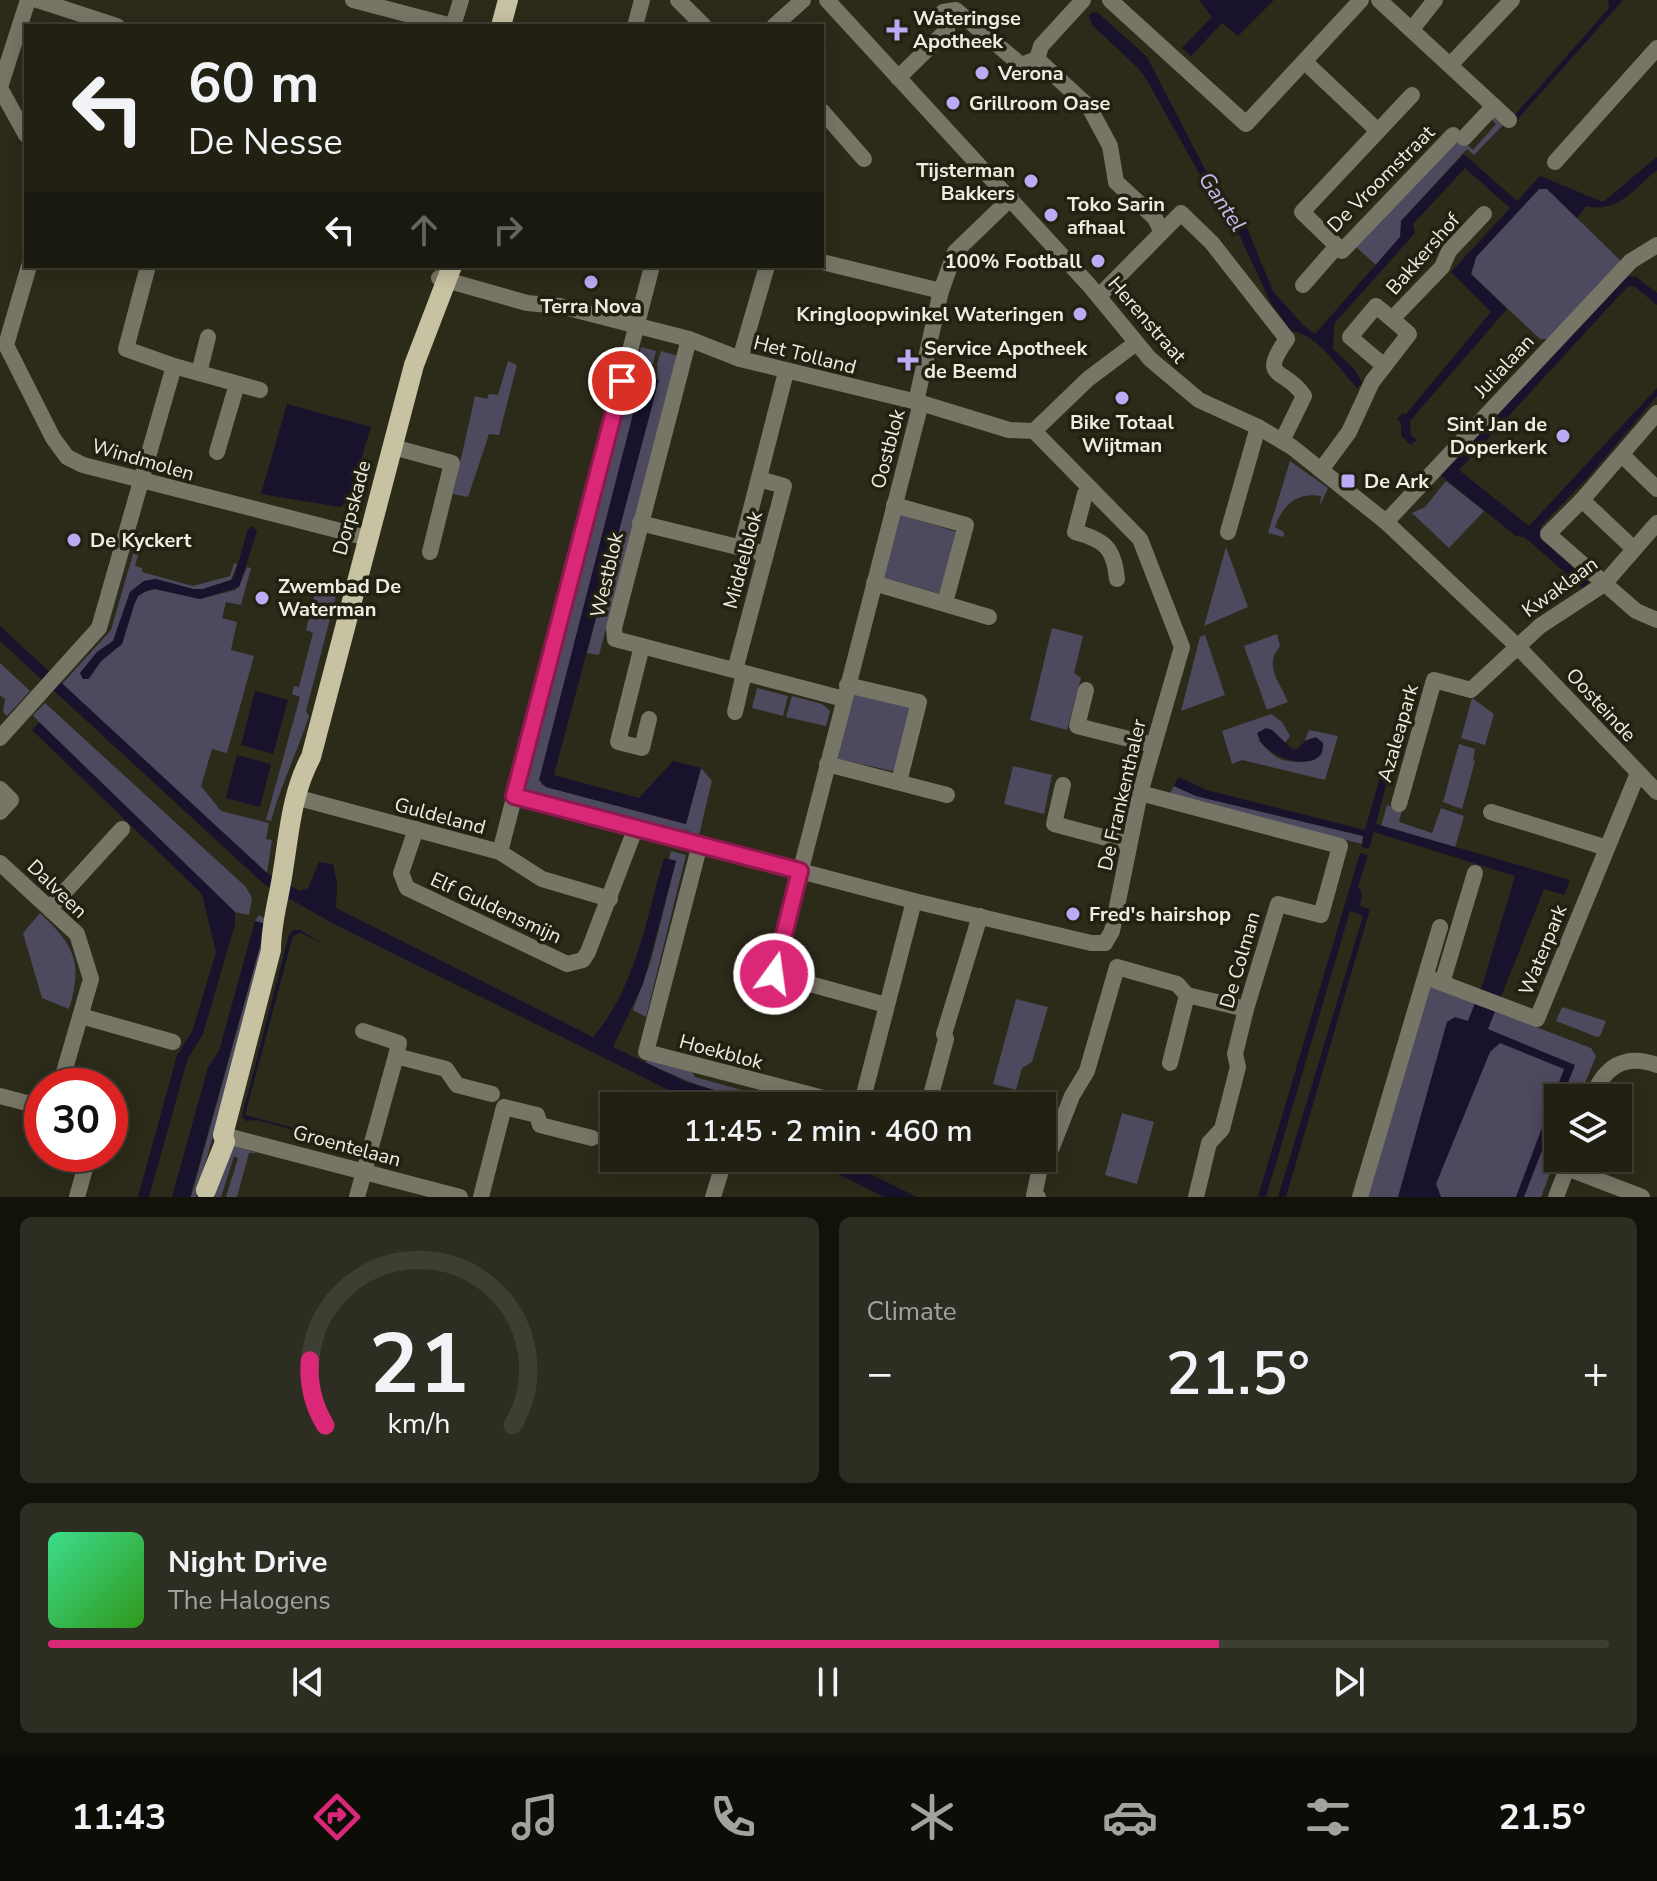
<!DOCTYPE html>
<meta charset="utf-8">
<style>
body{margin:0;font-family:"Nunito Sans",sans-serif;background:#2d2d21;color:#f1f3f6;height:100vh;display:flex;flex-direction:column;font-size:30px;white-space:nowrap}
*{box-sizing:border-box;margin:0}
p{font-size:26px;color:#a2a3a0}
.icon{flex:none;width:44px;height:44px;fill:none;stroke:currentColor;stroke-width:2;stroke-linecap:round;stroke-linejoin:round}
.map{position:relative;height:1197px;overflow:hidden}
.drawer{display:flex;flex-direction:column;gap:20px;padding:20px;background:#12120a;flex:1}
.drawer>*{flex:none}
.hud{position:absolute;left:24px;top:24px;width:800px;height:244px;border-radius:0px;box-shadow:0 4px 20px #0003,0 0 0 2px #3e3e33;background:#212013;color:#f1f3f6;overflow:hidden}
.fabs{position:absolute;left:1544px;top:1084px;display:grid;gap:16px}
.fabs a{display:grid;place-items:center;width:88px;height:88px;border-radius:0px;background:#212013;box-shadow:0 4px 20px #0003,0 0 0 2px #3e3e33;font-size:40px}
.speed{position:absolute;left:24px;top:1068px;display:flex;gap:16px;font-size:40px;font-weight:700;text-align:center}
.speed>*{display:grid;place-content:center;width:104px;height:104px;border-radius:50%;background:#212013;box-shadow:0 4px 20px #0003,0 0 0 2px #3e3e33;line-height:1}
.speed .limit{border:12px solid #d22;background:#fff;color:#111}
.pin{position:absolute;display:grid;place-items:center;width:68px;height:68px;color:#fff;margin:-34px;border:4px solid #fff;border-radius:50%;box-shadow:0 2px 8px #0007}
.me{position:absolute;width:88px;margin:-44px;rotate:14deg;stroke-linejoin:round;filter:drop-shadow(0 0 6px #0008)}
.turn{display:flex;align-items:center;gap:28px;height:168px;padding:0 32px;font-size:36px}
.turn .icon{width:104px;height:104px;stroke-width:2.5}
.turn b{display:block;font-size:56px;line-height:68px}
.lanes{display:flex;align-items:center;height:76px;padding:0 32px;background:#0003;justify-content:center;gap:40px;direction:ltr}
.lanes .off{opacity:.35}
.big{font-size:60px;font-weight:600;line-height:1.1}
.drawer .tile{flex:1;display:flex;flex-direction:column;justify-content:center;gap:12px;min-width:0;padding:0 28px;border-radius:12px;background:#2d2d21}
.drawer .dial{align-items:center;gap:0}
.dial svg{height:208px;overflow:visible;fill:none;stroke:#3e3e33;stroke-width:7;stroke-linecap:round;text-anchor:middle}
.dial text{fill:#f1f3f6;stroke:none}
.song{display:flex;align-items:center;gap:24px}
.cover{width:96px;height:96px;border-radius:12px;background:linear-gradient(135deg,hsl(150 70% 55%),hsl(110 70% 35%))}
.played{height:8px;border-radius:4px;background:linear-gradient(90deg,#db2777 75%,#3e3e33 75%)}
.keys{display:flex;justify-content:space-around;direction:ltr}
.heat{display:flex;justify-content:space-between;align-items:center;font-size:44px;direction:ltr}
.drawer .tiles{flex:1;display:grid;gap:20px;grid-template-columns:1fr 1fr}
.tile:last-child{grid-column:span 2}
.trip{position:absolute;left:600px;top:1092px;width:456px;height:80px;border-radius:0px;background:#212013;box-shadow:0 4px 20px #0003,0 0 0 2px #3e3e33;font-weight:600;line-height:80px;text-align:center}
.tabs{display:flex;height:128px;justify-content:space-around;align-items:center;background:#0d0d08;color:#a2a3a0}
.tabs .icon{width:56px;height:56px}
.tabs .on{color:#db2777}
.tabs b{font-size:36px;color:#f1f3f6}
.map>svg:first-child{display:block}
.green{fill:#4d495f}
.water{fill:#19122c}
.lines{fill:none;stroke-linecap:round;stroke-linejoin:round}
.minor{stroke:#777666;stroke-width:16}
.major{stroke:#c7c2a2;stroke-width:20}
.route-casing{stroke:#8e194d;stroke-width:20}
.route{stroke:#db2777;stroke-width:14}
.poi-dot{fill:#bcaaf5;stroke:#222010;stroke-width:3}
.labels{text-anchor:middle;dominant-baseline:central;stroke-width:7;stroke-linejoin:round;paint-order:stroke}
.poi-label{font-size:20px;font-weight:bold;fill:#eeede3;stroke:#222010;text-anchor:start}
.street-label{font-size:20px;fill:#eeede3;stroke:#222010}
.water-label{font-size:22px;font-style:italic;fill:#c6b9f3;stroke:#222010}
</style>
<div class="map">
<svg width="1657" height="1197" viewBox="0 0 1657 1197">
<rect width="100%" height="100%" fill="#2c2a19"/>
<g class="green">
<path d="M1492 116 1503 125 1474 155 1467 149 1401 221V236L1376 265 1355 246 1458 136 1473 150 1496 124 1490 118Z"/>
<path d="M1539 189H1547L1622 262 1549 339H1540L1471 274 1476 257Z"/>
<path d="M641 347 656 351 653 364 648 367 646 376H644L541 784 546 787 686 824 701 768 712 781 699 835 685 830 684 833 527 793 524 785Z"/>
<path d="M661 351 678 356 599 655 587 653 658 380 657 364Z"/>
<path d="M508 361 517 365 499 435 489 434 468 497 453 494 475 396 487 399 489 394 498 395Z"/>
<path d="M1290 461 1328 488 1320 506 1321 496C1296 492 1283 505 1275 527L1284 532V537L1268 533Z"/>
<path d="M1446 481 1484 511 1449 548 1412 513 1425 507Z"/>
<path d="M896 513 957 532 941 594 879 576Z"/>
<path d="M139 533 151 536 150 539 143 537 135 566 142 568V572L193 586 230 576 234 563 237 564 231 580 203 589H193L156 579 144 581 130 592 113 641 97 652 80 673 89 679 101 661 122 644 134 605 138 596 147 591 155 589 200 599 235 590 239 586 247 567 251 568 241 605 226 602 222 618 237 622 231 650 254 656 227 753 212 749 201 786 221 811 269 823 266 839 272 840 267 873 61 685 111 630Z"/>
<path d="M1226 547 1248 607 1204 626Z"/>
<path d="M317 584 338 588 306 711 309 716C297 753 281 784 271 821L266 820 300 697 292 694 294 686 299 687 313 633 306 630Z"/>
<path d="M1052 628 1083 636 1074 673 1081 678 1067 730 1030 720Z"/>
<path d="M1277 634 1280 646C1263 667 1280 681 1288 702L1267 710 1244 646Z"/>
<path d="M1205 635 1225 695 1181 711 1200 637Z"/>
<path d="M0 663 30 691 7 716 3 712 5 699 0 695Z"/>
<path d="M757 688 788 696 783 716 752 708Z"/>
<path d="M853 694 911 707 897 772 838 759Z"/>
<path d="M792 696 822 704 830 711 826 726 786 717Z"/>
<path d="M1472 698 1494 714 1485 745 1461 738Z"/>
<path d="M45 703 246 887 252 898 249 915 235 912 39 722 33 715Z"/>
<path d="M1271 714 1282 722 1290 736 1284 744 1275 733 1258 740C1264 746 1271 754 1278 758 1290 764 1313 763 1322 754L1311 738 1305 741 1309 730 1338 736 1325 780 1242 760 1232 764 1222 731Z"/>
<path d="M1459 744 1475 749 1473 760 1475 761 1462 809 1443 802Z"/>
<path d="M1013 766 1052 775 1044 814 1004 804Z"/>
<path d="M1174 786 1196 796 1363 836 1362 844 1169 795Z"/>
<path d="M1387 805 1402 810 1399 822 1432 833 1441 808 1464 816 1455 848 1381 826Z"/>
<path d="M671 851 686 855 646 1017 633 1010 651 960 676 861 669 859Z"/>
<path d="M40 913C75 946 83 963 69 1009L42 998 23 933Z"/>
<path d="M259 915 269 921 265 950 196 1197H191L266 925 255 921Z"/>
<path d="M1428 986 1591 1048 1596 1056 1579 1098H1558V1153L1541 1197H1366Z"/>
<path d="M1016 999 1048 1007 1032 1062 1022 1068 1016 1090 993 1084Z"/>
<path d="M1562 1007 1606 1021 1600 1036 1597 1037 1556 1021Z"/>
<path d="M650 1060 692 1072 695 1077 799 1106C746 1106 693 1085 645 1062Z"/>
<path d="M1122 1113 1154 1122 1137 1184 1105 1175Z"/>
<path d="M235 1146 257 1153H249L237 1197H226L238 1158 234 1156 221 1197H211L229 1150Z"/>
</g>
<g class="water">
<path d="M1199 0H1274L1238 36 1222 23 1191 56 1182 48 1212 17Z"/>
<path d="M1608 0H1623L1517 120 1514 116 1609 8Z"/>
<path d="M1097 12 1147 57 1210 179 1245 223 1273 291 1303 325 1315 334 1400 237 1401 221 1464 154 1517 201 1540 176 1603 202 1657 157V170C1634 189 1617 214 1586 206L1577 218 1547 189H1539L1476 257 1471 274 1507 309 1410 421 1411 435 1417 440 1411 445 1401 436V423L1397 419 1403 413 1406 414 1491 312 1451 272 1510 208 1465 168 1413 224 1415 233 1334 324 1333 349 1355 370 1362 383 1357 388C1339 369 1318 334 1291 331L1271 303 1236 228 1203 180 1145 77 1137 67 1092 25 1089 16 1091 13Z"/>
<path d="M1627 276 1636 277 1657 293V305L1634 286 1627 287 1459 470 1529 526 1657 388V396L1590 475 1541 526 1539 537 1589 582 1583 588 1529 541 1524 537 1516 536 1440 475Z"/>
<path d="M643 375 659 380 554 775 639 798 673 761 701 768 686 824 546 787 539 780Z"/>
<path d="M287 404 371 427 348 501 340 507 261 494Z"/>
<path d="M252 526 257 531 239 587 200 599 155 589 146 591 138 596 134 605 122 644 101 661 88 679H83L80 673 97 652 113 641 130 592 144 581 156 579 193 589H203L231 580 235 574 248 529Z"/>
<path d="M0 626 267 873 300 891 308 888 319 862 333 864 337 884 336 908 593 1037C636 987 646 919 664 858L676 861 643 984 613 1047 686 1082 772 1106H701L332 923 264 884 0 641Z"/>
<path d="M255 691 288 700 273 754 241 745Z"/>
<path d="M39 722 235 912V924L203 1034 188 1058 149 1197H138L177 1055 192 1032 216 952 202 894 32 730Z"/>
<path d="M1266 728 1272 730 1292 749H1297L1305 741 1316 737 1323 743C1326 776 1264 761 1257 733Z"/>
<path d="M237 755 271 764 260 807 226 798Z"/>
<path d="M1386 756 1393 758 1376 824 1570 880 1564 895 1544 889 1488 1029 1575 1065 1562 1098H1558V1109L1524 1197H1516L1564 1069 1500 1043 1490 1052 1436 1184 1441 1197H1398L1447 1022 1455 1017 1468 1021 1484 980 1515 876 1374 832 1369 849 1362 847 1363 836 1196 796 1174 786 1178 777 1207 790 1365 830Z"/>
<path d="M1360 853 1368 855 1358 886 1362 894 1360 906 1370 909 1286 1197H1278L1363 916 1350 911 1266 1197H1258Z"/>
<path d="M255 921 266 924 190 1197H172L208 1067 219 1051Z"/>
<path d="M293 930H300L321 943 301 933 293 936 245 1115 305 1131 304 1133 257 1120 246 1121 242 1116 289 935Z"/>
<path d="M806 1158H838L917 1197H884Z"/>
</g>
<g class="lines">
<g class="minor">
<path d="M37 0 117 26"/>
<path d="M353 0 452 26"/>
<path d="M678 0 704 26"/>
<path d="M827 0 1089 285 1150 359 1199 400 1258 427 1292 447 1386 522 1517 646 1657 792"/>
<path d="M1110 0 1246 124 1361 0"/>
<path d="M1379 0 1509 120"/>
<path d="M453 26 461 0"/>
<path d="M635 26 642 0"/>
<path d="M774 26 803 0"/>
<path d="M1412 29 1435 0"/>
<path d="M1037 59 1089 107 1110 146 1116 182 1155 218 1161 231"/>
<path d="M1037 59 1041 46 1083 0"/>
<path d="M1305 62 1378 131"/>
<path d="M1450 65 1512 0"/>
<path d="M898 78 947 30 943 12 956 10 1021 65 1037 59"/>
<path d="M0 87 28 0"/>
<path d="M0 88 26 135"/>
<path d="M1412 95 1302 212 1342 251 1453 135"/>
<path d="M822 111 864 159"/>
<path d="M1464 138 1494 106"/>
<path d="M1555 162 1657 48"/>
<path d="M822 262 941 291"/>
<path d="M29 266 6 345 53 438 67 457 83 465 368 538"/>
<path d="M439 278 527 303 560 306 689 339 740 359 921 403 1009 430 1034 431 1088 379 1136 343"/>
<path d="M1303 285 1337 246"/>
<path d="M1099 296 1181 213 1212 243 1287 339C1257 381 1286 367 1304 396L1282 441"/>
<path d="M689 339 614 628 615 639 844 699"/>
<path d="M740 359 767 266"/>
<path d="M1383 365 1350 337 1376 306 1392 319"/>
<path d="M174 366 260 390"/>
<path d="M199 373 208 337"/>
<path d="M916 402 941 291 955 252 1011 198"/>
<path d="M1657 413 1582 500 1548 534 1636 611 1657 620"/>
<path d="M1034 431 1140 539 1182 647 1140 793 1112 931 1105 943"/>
<path d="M393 447 452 463 430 552"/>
<path d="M217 452 237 384"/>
<path d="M1622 455 1657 489"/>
<path d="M1321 470 1349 432 1372 382 1409 334 1392 319 1442 267 1449 251 1484 214"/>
<path d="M1090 488 1085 494 1075 532C1105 540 1114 548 1117 579"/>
<path d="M1582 500 1634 549"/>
<path d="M894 505 966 525 945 603"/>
<path d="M1386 522 1631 261 1657 245"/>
<path d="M640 523 766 554"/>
<path d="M1228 532 1258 427"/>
<path d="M741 548 786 372"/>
<path d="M874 583 989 617"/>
<path d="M642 646 618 742 642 748 649 719"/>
<path d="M735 670 784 486 759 479"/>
<path d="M847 685 919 702 899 782"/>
<path d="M1086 690 1077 726 1153 745"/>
<path d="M735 712 744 673"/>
<path d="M0 738 99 628 174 366 126 349 148 266"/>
<path d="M827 764 947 795"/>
<path d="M1063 785 1054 824 1129 844"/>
<path d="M0 789 11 800 0 812"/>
<path d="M1140 793 1340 846 1321 915 1278 904 1246 1009 1235 1054 1238 1067 1222 1129 1209 1143 1196 1197"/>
<path d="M514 796 914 901 1091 943H1105"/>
<path d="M295 797 500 852 542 879 610 899"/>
<path d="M1399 804 1434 680 1471 690 1540 626 1604 584 1657 523"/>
<path d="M1491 812 1607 848"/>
<path d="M416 829 401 873 407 888 567 964 583 960 588 952 636 827"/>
<path d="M700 844 646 1052 854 1106"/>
<path d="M500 852 652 266"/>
<path d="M0 863 77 934 91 979 60 1086"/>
<path d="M50 908 122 829"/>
<path d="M1426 977 1537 1019 1638 773"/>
<path d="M1442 983 1475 873"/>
<path d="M886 1005 774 974 921 403"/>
<path d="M81 1016 173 1042"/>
<path d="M363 1031 399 1043 396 1056 446 1069 457 1085 492 1094"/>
<path d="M1170 1063 1187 995"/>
<path d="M0 1096 42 1107"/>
<path d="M1592 1098C1604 1067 1624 1053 1657 1065"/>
<path d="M861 1106 914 901"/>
<path d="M928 1106 946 1039 944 1034 980 916"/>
<path d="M223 1135 460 1197"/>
<path d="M1042 1157 1052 1147 1072 1096 1087 1071 1117 967 1177 984 1187 995 1246 1009"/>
<path d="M1567 1168 1642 1197"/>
<path d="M77 1197 89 1154"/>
<path d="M357 1197 396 1056"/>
<path d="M481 1197 504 1107 537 1115 540 1125 592 1138"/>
<path d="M713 1197 725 1158"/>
<path d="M1038 1197 1034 1196 1042 1158"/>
<path d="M1360 1197 1440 927"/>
<path d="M1556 1197 1570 1160"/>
</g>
<g class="major">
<path d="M501 26 508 0"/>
<path d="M206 1190 225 1142 223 1135 271 950C271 924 278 902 282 877 289 836 291 794 311 757L414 365 452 266"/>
</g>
</g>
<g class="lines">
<g class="route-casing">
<path id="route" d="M622 381 514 796 800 871 774 974"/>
</g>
<use href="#route" class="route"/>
</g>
<g class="poi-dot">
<path d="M893 18h8v8h8v8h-8v8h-8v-8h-8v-8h8z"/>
<circle cx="982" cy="73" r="8"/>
<circle cx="953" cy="103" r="8"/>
<circle cx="1031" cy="181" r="8"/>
<circle cx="1051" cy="215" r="8"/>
<circle cx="1098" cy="261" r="8"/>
<circle cx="591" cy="282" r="8"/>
<circle cx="1080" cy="314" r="8"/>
<path d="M904 348h8v8h8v8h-8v8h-8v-8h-8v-8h8z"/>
<circle cx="1122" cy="398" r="8"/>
<circle cx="1563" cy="436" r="8"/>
<rect x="1340" y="473" width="16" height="16" rx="4"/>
<circle cx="74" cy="540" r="8"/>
<circle cx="262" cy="598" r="8"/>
<circle cx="1073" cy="914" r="8"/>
</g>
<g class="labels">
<g class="poi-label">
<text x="913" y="18">Wateringse<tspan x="913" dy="23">Apotheek</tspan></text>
<text x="998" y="73">Verona</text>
<text x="969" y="103">Grillroom Oase</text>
<text x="1015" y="170" text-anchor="end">Tijsterman<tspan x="1015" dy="23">Bakkers</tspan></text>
<text x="1067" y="204">Toko Sarin<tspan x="1067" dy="23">afhaal</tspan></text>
<text x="1082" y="261" text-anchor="end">100% Football</text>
<text x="591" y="306" text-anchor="middle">Terra Nova</text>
<text x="1064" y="314" text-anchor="end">Kringloopwinkel Wateringen</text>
<text x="924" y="348">Service Apotheek<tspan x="924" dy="23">de Beemd</tspan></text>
<text x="1122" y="422" text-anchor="middle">Bike Totaal<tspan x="1122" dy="23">Wijtman</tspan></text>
<text x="1547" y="424" text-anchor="end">Sint Jan de<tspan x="1547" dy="23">Doperkerk</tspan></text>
<text x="1364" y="481">De Ark</text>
<text x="90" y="540">De Kyckert</text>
<text x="278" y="586">Zwembad De<tspan x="278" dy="23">Waterman</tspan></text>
<text x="1089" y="914">Fred's hairshop</text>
</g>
<g class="street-label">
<text transform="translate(1381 179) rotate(-45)">De Vroomstraat</text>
<text transform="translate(1423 254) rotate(-49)">Bakkershof</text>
<text transform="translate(1147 320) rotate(49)">Herenstraat</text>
<text transform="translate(805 355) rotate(14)">Het Tolland</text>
<text transform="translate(1504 366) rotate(-47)">Julialaan</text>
<text transform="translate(888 449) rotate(-75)">Oostblok</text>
<text transform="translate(143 460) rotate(16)">Windmolen</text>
<text transform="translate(352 508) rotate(-75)">Dorpskade</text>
<text transform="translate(743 560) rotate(-75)">Middelblok</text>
<text transform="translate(607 575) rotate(-77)">Westblok</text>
<text transform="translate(1560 587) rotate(-36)">Kwaklaan</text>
<text transform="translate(1601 705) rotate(47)">Oosteinde</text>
<text transform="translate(1398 733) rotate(-74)">Azaleapark</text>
<text transform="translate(1122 795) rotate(-77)">De Frankenthaler</text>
<text transform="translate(440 816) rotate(15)">Guldeland</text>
<text transform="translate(57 889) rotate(44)">Dalveen</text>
<text transform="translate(496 908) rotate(25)">Elf Guldensmijn</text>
<text transform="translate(1543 950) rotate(-68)">Waterpark</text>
<text transform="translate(1240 960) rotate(-74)">De Colman</text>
<text transform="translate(721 1052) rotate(15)">Hoekblok</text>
<text transform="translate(347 1146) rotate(15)">Groentelaan</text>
</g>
<g class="water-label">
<text transform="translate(1222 202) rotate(56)">Gantel</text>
</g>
</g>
</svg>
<div class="fabs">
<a><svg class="icon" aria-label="layers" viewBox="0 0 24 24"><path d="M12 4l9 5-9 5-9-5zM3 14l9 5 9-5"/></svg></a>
</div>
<div class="speed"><div class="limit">30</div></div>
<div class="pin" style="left:622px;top:381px;background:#d93025"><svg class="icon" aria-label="arrive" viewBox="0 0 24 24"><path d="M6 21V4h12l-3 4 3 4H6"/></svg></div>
<svg class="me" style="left:774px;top:974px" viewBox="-20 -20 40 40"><circle r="17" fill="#db2777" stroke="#fff" stroke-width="3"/><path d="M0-11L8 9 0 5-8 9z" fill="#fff"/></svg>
<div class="trip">11:45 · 2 min · 460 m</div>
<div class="hud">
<div class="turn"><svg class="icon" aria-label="left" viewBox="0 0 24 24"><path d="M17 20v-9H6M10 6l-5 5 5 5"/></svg><div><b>60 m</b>De Nesse</div></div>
<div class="lanes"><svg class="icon" aria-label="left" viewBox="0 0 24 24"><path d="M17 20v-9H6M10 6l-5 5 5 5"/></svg><svg class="icon off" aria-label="ahead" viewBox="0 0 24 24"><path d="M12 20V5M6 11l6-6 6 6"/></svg><svg class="icon off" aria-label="right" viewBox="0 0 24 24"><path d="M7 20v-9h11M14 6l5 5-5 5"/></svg></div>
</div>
</div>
<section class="drawer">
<div class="tiles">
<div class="tile dial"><svg viewBox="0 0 100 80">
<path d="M14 69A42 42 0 1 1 86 69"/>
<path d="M14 69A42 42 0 0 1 8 44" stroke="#db2777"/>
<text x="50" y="56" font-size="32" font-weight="700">21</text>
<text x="50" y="72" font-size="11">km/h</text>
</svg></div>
<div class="tile"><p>Climate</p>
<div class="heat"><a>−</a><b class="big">21.5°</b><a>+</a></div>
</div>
<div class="tile">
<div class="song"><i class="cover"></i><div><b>Night Drive</b><p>The Halogens</p></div></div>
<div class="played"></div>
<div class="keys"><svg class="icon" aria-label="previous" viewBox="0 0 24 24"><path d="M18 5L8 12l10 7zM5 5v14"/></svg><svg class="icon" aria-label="pause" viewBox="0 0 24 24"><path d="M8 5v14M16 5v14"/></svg><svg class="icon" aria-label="next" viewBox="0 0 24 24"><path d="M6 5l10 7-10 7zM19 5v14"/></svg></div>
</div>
</div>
</section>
<nav class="tabs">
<b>11:43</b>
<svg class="icon on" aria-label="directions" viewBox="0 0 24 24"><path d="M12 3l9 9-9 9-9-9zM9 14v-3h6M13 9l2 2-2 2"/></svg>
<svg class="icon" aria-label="music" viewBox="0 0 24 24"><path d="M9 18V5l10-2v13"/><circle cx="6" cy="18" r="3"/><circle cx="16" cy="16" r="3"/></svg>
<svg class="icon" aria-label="phone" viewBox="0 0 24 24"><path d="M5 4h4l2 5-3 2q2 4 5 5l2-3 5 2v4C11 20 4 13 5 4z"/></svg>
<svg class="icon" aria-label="climate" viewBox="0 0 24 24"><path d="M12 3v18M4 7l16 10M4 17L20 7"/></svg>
<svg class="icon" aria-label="car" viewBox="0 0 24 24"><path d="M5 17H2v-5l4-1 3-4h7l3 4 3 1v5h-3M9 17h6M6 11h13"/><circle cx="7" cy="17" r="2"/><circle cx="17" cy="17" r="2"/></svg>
<svg class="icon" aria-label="filters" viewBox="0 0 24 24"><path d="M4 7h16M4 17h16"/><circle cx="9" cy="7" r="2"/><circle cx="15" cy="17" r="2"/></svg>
<b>21.5°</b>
</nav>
